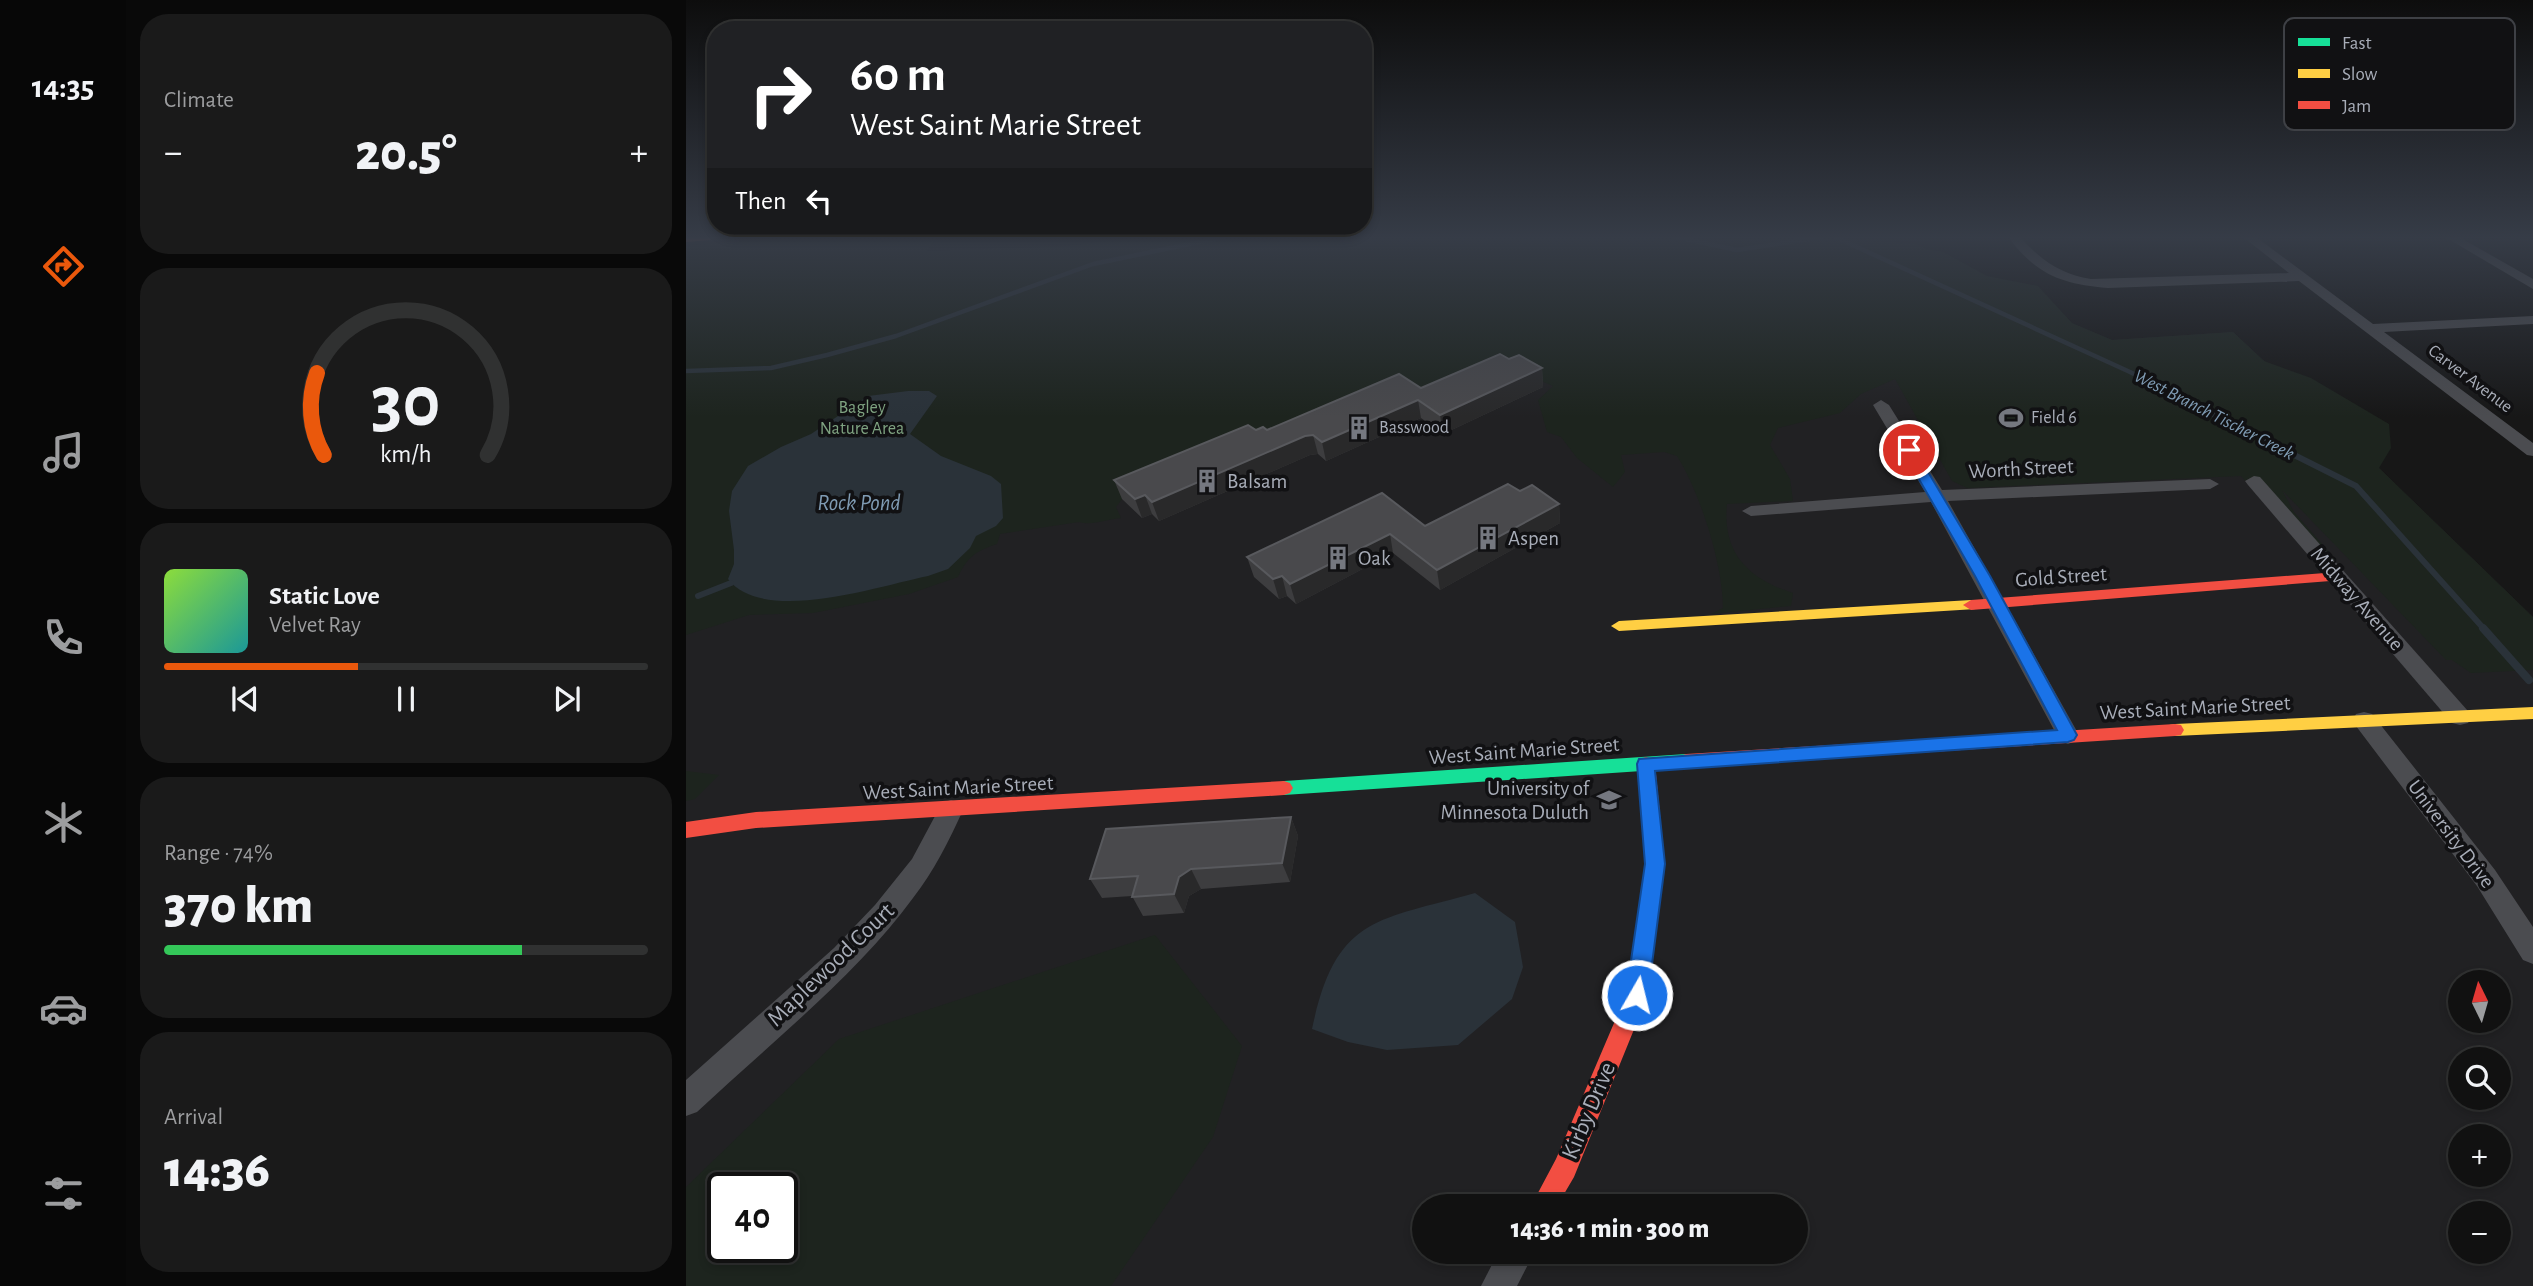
<!DOCTYPE html>
<meta charset="utf-8">
<style>
body{margin:0;font-family:"Alegreya Sans",sans-serif;background:#1a1a1a;color:#f1f3f6;height:100vh;display:flex;flex-direction:column;font-size:26px;white-space:nowrap}
*{box-sizing:border-box;margin:0}
p{font-size:23px;color:#9c9d9f}
.icon{flex:none;width:38px;height:38px;fill:none;stroke:currentColor;stroke-width:2;stroke-linecap:round;stroke-linejoin:round}
.map{position:relative;flex:1;overflow:hidden}
.drawer{display:flex;flex-direction:column;gap:14px;padding:14px;background:#090909;width:560px}
.drawer>*{flex:none}
.guide{position:absolute;left:21px;top:21px;width:665px;height:214px;border-radius:28px;box-shadow:0 4px 10px #0003,0 0 0 2px #303131;background:#202124;color:#fff;overflow:hidden}
.needle{width:46px;rotate:355deg}
.controls{position:absolute;left:1762px;top:970px;display:grid;gap:14px}
.controls a{display:grid;place-items:center;width:63px;height:63px;border-radius:50%;background:#111;box-shadow:0 4px 10px #0003,0 0 0 2px #303131;font-size:35px}
.speed{position:absolute;left:21px;top:1172px;display:flex;gap:14px;font-size:35px;font-weight:700;text-align:center}
.speed>*{display:grid;place-content:center;width:91px;height:91px;border-radius:50%;background:#111;box-shadow:0 4px 10px #0003,0 0 0 2px #303131;line-height:1}
.speed .limit{border:4px solid #111;border-radius:10px;background:#fff;color:#111}
.pin{position:absolute;display:grid;place-items:center;width:60px;height:60px;color:#fff;margin:-30px;border:4px solid #fff;border-radius:50%;box-shadow:0 2px 7px #0007}
.me{position:absolute;width:77px;margin:-38px;rotate:8deg;stroke-linejoin:round;filter:drop-shadow(0 0 5px #0008)}
.turn{display:flex;align-items:center;gap:24px;height:147px;padding:0 28px;font-size:32px}
.turn .icon{width:91px;height:91px;stroke-width:2.5}
.turn b{display:block;font-size:49px;line-height:60px}
.then{display:flex;align-items:center;height:66px;padding:0 28px;background:#0003;gap:14px;font-size:26px}
.big{font-size:52px;font-weight:800;line-height:1.1}
.drawer .card{flex:1;display:flex;flex-direction:column;justify-content:center;gap:10px;min-width:0;padding:0 24px;border-radius:28px;background:#1a1a1a}
.drawer .dial{align-items:center;gap:0}
.dial svg{height:182px;overflow:visible;fill:none;stroke:#303131;stroke-width:7;stroke-linecap:round;text-anchor:middle}
.dial text{fill:#f1f3f6;stroke:none}
.song{display:flex;align-items:center;gap:21px}
.cover{width:84px;height:84px;border-radius:10px;background:linear-gradient(135deg,hsl(90 70% 55%),hsl(180 70% 35%))}
.played{height:7px;border-radius:4px;background:linear-gradient(90deg,#ea580c 40%,#303131 40%)}
.keys{display:flex;justify-content:space-around;direction:ltr}
.heat{display:flex;justify-content:space-between;align-items:center;font-size:38px;direction:ltr}
.charge{height:10px;border-radius:5px;background:linear-gradient(90deg,#34c759 74%,#303131 0)}
.trip{position:absolute;left:726px;top:1194px;width:396px;height:70px;border-radius:35px;background:#111;box-shadow:0 4px 10px #0003,0 0 0 2px #303131;font-weight:800;line-height:70px;text-align:center}
main{display:flex;flex:1;min-height:0}
.menu{display:flex;flex-direction:column;width:126px;justify-content:space-around;align-items:center;background:#070707;color:#9c9d9f}
.menu .icon{width:49px;height:49px}
.menu .selected{color:#ea580c}
.menu b{font-size:32px;color:#f1f3f6}
.map>svg:first-child{display:block}
.built{fill:#212123;fill-rule:evenodd}
.green{fill:#1d241e;fill-rule:evenodd}
.water{fill:#2a3239}
.lines{fill:none;stroke-linecap:round;stroke-linejoin:round}
.stream-far2{stroke:#2a3239;stroke-width:4.5}
.stream-far1{stroke:#2a3239;stroke-width:6}
.stream{stroke:#2a3239;stroke-width:8}
.street{fill:#4b4c50;fill-rule:evenodd}
.fast{fill:#16e098;fill-rule:evenodd}
.slow{fill:#ffcf43;fill-rule:evenodd}
.jam{fill:#f24e42;fill-rule:evenodd}
.wall{fill:#3d3d3f}
.shaded-wall{fill:#29292a}
.building{fill:#49494c;stroke:#58595d;stroke-width:2}
.route{fill:#1a73e8;stroke:#114b97;stroke-width:2}
.labels{text-anchor:middle;dominant-baseline:central;stroke-width:7;stroke-linejoin:round;paint-order:stroke}
.far-street-label{font-size:18px;fill:#a8adb8;stroke:#111113}
.far-park-label{font-size:18px;fill:#7fa381;stroke:#111113}
.far-poi-label{font-size:18px;fill:#a8adb8;stroke:#111113;text-anchor:start}
.far-water-label{font-size:19px;font-style:italic;fill:#7f9bb3;stroke:#111113}
.street-label{font-size:21px;fill:#a8adb8;stroke:#111113}
.poi-label{font-size:21px;fill:#a8adb8;stroke:#111113;text-anchor:start}
.water-label{font-size:23px;font-style:italic;fill:#7f9bb3;stroke:#111113}
.near-street-label{font-size:24px;fill:#a8adb8;stroke:#111113}
.key{fill:#111113;stroke:#3e4045;stroke-width:2}
.key-label{font-size:19px;fill:#a8adb8}
</style>
<main>
<nav class="menu">
<b>14:35</b>
<svg class="icon selected" aria-label="directions" viewBox="0 0 24 24"><path d="M12 3l9 9-9 9-9-9zM9 14v-3h6M13 9l2 2-2 2"/></svg>
<svg class="icon" aria-label="music" viewBox="0 0 24 24"><path d="M9 18V5l10-2v13"/><circle cx="6" cy="18" r="3"/><circle cx="16" cy="16" r="3"/></svg>
<svg class="icon" aria-label="phone" viewBox="0 0 24 24"><path d="M5 4h4l2 5-3 2q2 4 5 5l2-3 5 2v4C11 20 4 13 5 4z"/></svg>
<svg class="icon" aria-label="climate" viewBox="0 0 24 24"><path d="M12 3v18M4 7l16 10M4 17L20 7"/></svg>
<svg class="icon" aria-label="car" viewBox="0 0 24 24"><path d="M5 17H2v-5l4-1 3-4h7l3 4 3 1v5h-3M9 17h6M6 11h13"/><circle cx="7" cy="17" r="2"/><circle cx="17" cy="17" r="2"/></svg>
<svg class="icon" aria-label="filters" viewBox="0 0 24 24"><path d="M4 7h16M4 17h16"/><circle cx="9" cy="7" r="2"/><circle cx="15" cy="17" r="2"/></svg>
</nav>
<section class="drawer">
<div class="card"><p>Climate</p>
<div class="heat"><a>−</a><b class="big">20.5°</b><a>+</a></div>
</div>
<div class="card dial"><svg viewBox="0 0 100 80">
<path d="M14 69A42 42 0 1 1 86 69"/>
<path d="M14 69A42 42 0 0 1 11 33" stroke="#ea580c"/>
<text x="50" y="56" font-size="32" font-weight="700">30</text>
<text x="50" y="72" font-size="11">km/h</text>
</svg></div>
<div class="card">
<div class="song"><i class="cover"></i><div><b>Static Love</b><p>Velvet Ray</p></div></div>
<div class="played"></div>
<div class="keys"><svg class="icon" aria-label="previous" viewBox="0 0 24 24"><path d="M18 5L8 12l10 7zM5 5v14"/></svg><svg class="icon" aria-label="pause" viewBox="0 0 24 24"><path d="M8 5v14M16 5v14"/></svg><svg class="icon" aria-label="next" viewBox="0 0 24 24"><path d="M6 5l10 7-10 7zM19 5v14"/></svg></div>
</div>
<div class="card"><p>Range · 74%</p><b class="big">370 km</b><div class="charge"></div></div>
<div class="card"><p>Arrival</p><b class="big">14:36</b></div>
</section>
<div class="map">
<svg width="1847" height="1286" viewBox="0 0 1847 1286">
<rect width="100%" height="100%" fill="#171717"/>
<path class="built" d="M121 237 238 252 360 249 453 237H993L996 241 1128 237 1231 244 1318 295 1426 340 1547 332 1696 471 1847 617V1286H0V248ZM1774 982H1813V1020H1774ZM1774 1059H1813V1097H1774ZM1774 1136H1813V1174H1774ZM37 1188H96V1248H37ZM738 1206H1110V1251H738ZM1774 1213H1813V1251H1774Z"/>
<g class="green">
<path d="M103 237H250L241 251 384 246 453 237H993L996 241 1128 237 1231 244 1239 249 1257 252 1301 276 1352 286 1386 323 1426 340 1547 332 1578 361 1625 378 1703 424 1705 448 1693 468 1847 617V670L1785 673 1766 660H1760L1596 490 1608 512 1650 560 1638 568 1555 476 1281 488 1266 481 1209 379 1175 394 1154 413 1092 428 1084 445 1104 479 1107 501 1041 504C1036 553 1062 579 1107 593L1105 606 1025 614 1037 608C1037 565 1014 492 991 456L978 452 935 455 939 472 927 487 891 458 875 437 861 432 852 400 867 386 836 373 440 494 430 507 435 518C421 519 406 526 393 522L314 534 311 544C290 551 281 557 272 577L223 594 127 613 63 615 0 635V246Z"/>
<path d="M0 771 33 775 9 799 0 801Z"/>
<path d="M469 935 556 1046 527 1137 425 1286H0V1187L153 1039ZM96 1188V1248H37V1188Z"/>
</g>
<g class="water">
<path d="M222 391H243L251 396 224 434 255 456 305 476 315 484 317 518 310 526 290 536 284 548 262 569 242 576C193 586 77 625 42 579L48 564V550L43 511 46 491 62 466 95 447 125 434 182 396Z"/>
<path d="M789 893 829 922 837 967 826 999 772 1045 701 1050 662 1042 626 1029C650 916 690 921 789 893Z"/>
</g>
<g class="lines">
<g class="stream-far2">
<path d="M990 237 1051 250 1136 237"/>
<path d="M1149 237 1444 372 1517 409"/>
<path d="M0 371 85 368 141 355 210 336 407 264 538 237"/>
</g>
<g class="stream-far1">
<path d="M1513 407 1670 486 1799 630"/>
<path d="M12 596 45 583"/>
</g>
<path class="stream" d="M1797 628 1843 680"/>
<g class="street">
<path d="M1322 237H1334C1355 260 1374 274 1405 279L1603 273 1557 237H1570L1687 324 1847 316V324L1698 332 1847 443V456L1841 455 1613 281 1422 288C1375 284 1351 275 1322 237Z"/>
<path d="M1759 237H1773L1847 279V289Z"/>
<path d="M1195 400 1203 405 1256 490 1524 479 1533 484 1524 489 1262 501 1393 735 1390 741 1382 744 1374 741 1245 502 1065 516 1056 511 1065 506 1239 492 1187 405Z"/>
<path d="M1568 476 1574 477 1782 711 1785 717 1782 723 1774 725 1766 723 1562 485 1559 481Z"/>
<path d="M1678 712 1686 714 1809 870 1847 927V964L1837 960 1791 886 1670 726 1667 720 1670 714Z"/>
<path d="M265 800 274 803 277 810C263 841 248 871 227 898 171 975 81 1046 11 1112L0 1116V1080L148 948 189 905 226 859 256 803Z"/>
<path d="M813 1251H849L831 1286H795Z"/>
</g>
<path class="fast" d="M1000 754 1006 756 1009 761 1006 766 1000 768 598 795 592 793 589 788 592 783 598 781Z"/>
<g class="slow">
<path d="M1285 600 1293 605 1290 609 933 631 925 626 933 621Z"/>
<path d="M1847 707V719L1489 736 1483 735 1480 730 1483 725 1489 724Z"/>
</g>
<g class="jam">
<path d="M0 237H29L24 240 0 242Z"/>
<path d="M1652 572 1659 577 1657 580 1285 610 1277 605 1285 600Z"/>
<path d="M1489 724 1495 725 1498 730 1495 735 1489 736 1000 768 994 766 991 761 994 756 1000 754Z"/>
<path d="M960 757 966 759 969 764 979 864 962 995 888 1177 871 1206H845L870 1159 940 995 959 864 951 764 954 759Z"/>
<path d="M598 781 604 783 607 788 604 793 598 795 70 828 0 838V822L70 812Z"/>
</g>
</g>
<g class="wall">
<path d="M823 359 856 368 857 387 757 434 735 418 640 461 632 454 624 455 473 521 466 514 456 518 436 499 428 480 570 430H581L735 388Z"/>
<path d="M834 491 873 504 874 523 754 590 707 553 610 604 601 596 593 599 568 577 561 557 739 526Z"/>
<path d="M605 817 612 836 604 882 515 889 503 896 498 913 457 916 446 896 416 898 404 879Z"/>
</g>
<g class="shaded-wall">
<path d="M856 368 857 387 757 434 754 415Z"/>
<path d="M732 400 735 418 640 461 636 442Z"/>
<path d="M627 435 632 454 624 455 473 521 466 502 619 436Z"/>
<path d="M459 495 466 514 456 518 449 499Z"/>
<path d="M873 504 874 523 754 590 751 570Z"/>
<path d="M704 534 707 553 610 604 604 584Z"/>
<path d="M596 576 601 596 593 599 587 579Z"/>
<path d="M605 817 612 836 604 882 596 863Z"/>
<path d="M505 869 515 889 503 896 498 913 488 894 493 877Z"/>
</g>
<g class="building">
<path d="M814 354 823 359 833 355 856 368 754 415 732 400 636 442 627 435 619 436 466 502 459 495 449 499 428 480 562 425 570 430 577 427 581 430 713 374 735 388Z"/>
<path d="M822 484 834 491 846 485 873 504 751 570 704 534 604 584 596 576 587 579 561 557 696 493 739 526Z"/>
<path d="M605 817 596 863 505 869 493 877 488 894 446 897 452 876 404 879 420 829Z"/>
</g>
<linearGradient id="sky" x2="0" y2="1"><stop stop-color="#0d0d0d"/><stop offset="0.57" stop-color="#363c47"/><stop offset="1" stop-color="#363c47" stop-opacity="0"/></linearGradient>
<rect width="1847" height="417" fill="url(#sky)"/>
<path class="route" d="M1223 446 1229 450 1304 576 1391 735 1388 740 1382 742 969 771 979 864 962 995 959 1003 951 1006 943 1003 940 995 959 864 951 764 953 759 1371 730 1289 576 1216 450Z"/>
<defs>
<g id="stadium-bare" transform="scale(1.89)"><path d="M0-5a6.5 5 0 1 0 0 10a6.5 5 0 1 0 0-10ZM-3.5-1.8h7v3.6h-7Z" fill="#757880" stroke="#111113" stroke-width="2.5" paint-order="stroke"/></g>
<g id="building-bare" transform="scale(1.89)"><path d="M-4-6H4V6H1V3H-1V6H-4ZM-2.5-4.3h1.7v1.8h-1.7ZM.8-4.3h1.7v1.8H.8ZM-2.5-1h1.7V.8h-1.7ZM.8-1h1.7V.8H.8Z" fill="#757880" stroke="#111113" stroke-width="2.5" paint-order="stroke"/></g>
<g id="university-bare" transform="scale(1.89)"><path d="M0-5L7-2L0 1L-7-2ZM-4 1L0 2.5L4 1V4Q0 6-4 4Z" fill="#757880" stroke="#111113" stroke-width="2.5" paint-order="stroke"/></g>
</defs>
<g fill-rule="evenodd">
<use href="#stadium-bare" x="1325" y="418"/>
<use href="#building-bare" x="673" y="428"/>
<use href="#building-bare" x="521" y="481"/>
<use href="#building-bare" x="802" y="538"/>
<use href="#building-bare" x="652" y="558"/>
<use href="#university-bare" x="923" y="800"/>
</g>
<g class="labels">
<g class="far-street-label">
<text transform="translate(1784 379) rotate(37)">Carver Avenue</text>
</g>
<g class="far-park-label">
<text x="176" y="408">Bagley<tspan x="176" dy="21">Nature Area</tspan></text>
</g>
<g class="far-poi-label">
<text x="1345" y="418">Field 6</text>
<text x="693" y="428">Basswood</text>
</g>
<g class="far-water-label">
<text transform="translate(1528 415) rotate(27)">West Branch Tischer Creek</text>
</g>
<g class="street-label">
<text transform="translate(1335 469) rotate(-3)">Worth Street</text>
<text transform="translate(1375 577) rotate(-4)">Gold Street</text>
<text transform="translate(1671 599) rotate(49)">Midway Avenue</text>
<text transform="translate(1509 708) rotate(-3)">West Saint Marie Street</text>
<text transform="translate(838 751) rotate(-4)">West Saint Marie Street</text>
<text transform="translate(272 788) rotate(-3)">West Saint Marie Street</text>
<text transform="translate(1765 834) rotate(53)">University Drive</text>
</g>
<g class="poi-label">
<text x="541" y="481">Balsam</text>
<text x="822" y="538">Aspen</text>
<text x="672" y="558">Oak</text>
<text x="903" y="788" text-anchor="end">University of<tspan x="903" dy="24">Minnesota Duluth</tspan></text>
</g>
<g class="water-label">
<text x="173" y="503">Rock Pond</text>
</g>
<g class="near-street-label">
<text transform="translate(145 965) rotate(-44)">Maplewood Court</text>
<text transform="translate(903 1111) rotate(-67)">Kirby Drive</text>
</g>
</g>
<rect x="1598" y="18" width="231" height="112" rx="10" class="key"/>
<rect x="1612" y="38" width="32" height="8" fill="#16e098"/>
<rect x="1612" y="69" width="32" height="9" fill="#ffcf43"/>
<rect x="1612" y="101" width="32" height="8" fill="#f24e42"/>
<g class="key-label">
<text x="1656" y="49">Fast</text>
<text x="1656" y="80">Slow</text>
<text x="1656" y="112">Jam</text>
</g>
</svg>
<div class="controls">
<a><svg class="needle" viewBox="-14 -14 28 28"><path d="M0-13l5 13h-10z" fill="#e53935"/><path d="M0 13l5-13h-10z" fill="#9c9d9f"/></svg></a>
<a><svg class="icon" aria-label="search" viewBox="0 0 24 24"><circle cx="10" cy="10" r="6"/><path d="M15 15l6 6"/></svg></a>
<a>+</a>
<a>−</a>
</div>
<div class="speed"><div class="limit">40</div></div>
<div class="pin" style="left:1223px;top:450px;background:#d93025"><svg class="icon" aria-label="arrive" viewBox="0 0 24 24"><path d="M6 21V4h12l-3 4 3 4H6"/></svg></div>
<svg class="me" style="left:951px;top:995px" viewBox="-20 -20 40 40"><circle r="17" fill="#1a73e8" stroke="#fff" stroke-width="3"/><path d="M0-11L8 9 0 5-8 9z" fill="#fff"/></svg>
<div class="trip">14:36 · 1 min · 300 m</div>
<div class="guide">
<div class="turn"><svg class="icon" aria-label="right" viewBox="0 0 24 24"><path d="M7 20v-9h11M14 6l5 5-5 5"/></svg><div><b>60 m</b>West Saint Marie Street</div></div>
<div class="then">Then<svg class="icon" aria-label="left" viewBox="0 0 24 24"><path d="M17 20v-9H6M10 6l-5 5 5 5"/></svg></div>
</div>
</div>
</main>
